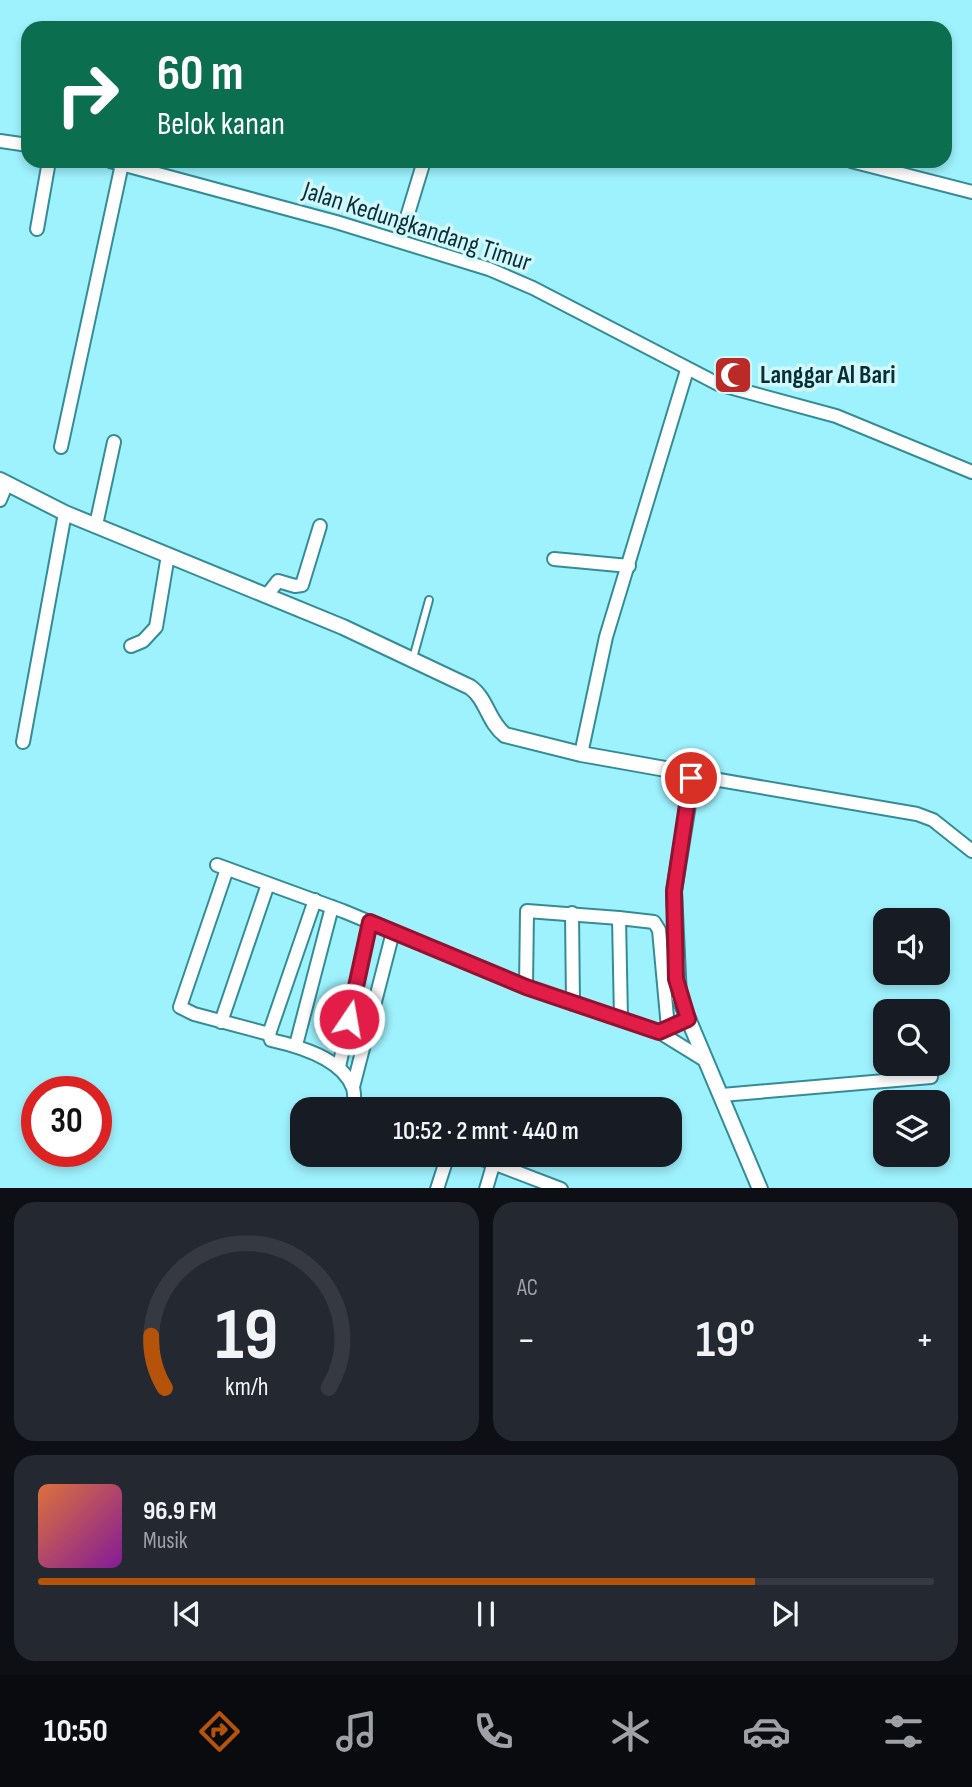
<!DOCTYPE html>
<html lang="id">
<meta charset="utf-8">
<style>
body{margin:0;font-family:"Sofia Sans Condensed",sans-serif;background:#242831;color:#f1f3f6;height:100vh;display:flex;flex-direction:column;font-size:26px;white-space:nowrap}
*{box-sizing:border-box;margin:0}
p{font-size:23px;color:#9ea1a6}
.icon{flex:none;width:38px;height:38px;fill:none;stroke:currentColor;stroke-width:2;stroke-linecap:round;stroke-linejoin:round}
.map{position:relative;height:1188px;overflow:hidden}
.sheet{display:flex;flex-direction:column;gap:14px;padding:14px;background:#0d0f14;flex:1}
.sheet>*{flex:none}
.top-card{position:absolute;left:21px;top:21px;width:931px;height:147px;border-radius:21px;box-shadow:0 4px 10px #0003;background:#0b6e4f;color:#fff;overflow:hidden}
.buttons{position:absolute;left:873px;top:908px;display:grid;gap:14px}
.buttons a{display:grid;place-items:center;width:77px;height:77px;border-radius:14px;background:#171b24;box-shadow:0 4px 10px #0003;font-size:35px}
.speed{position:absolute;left:21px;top:1076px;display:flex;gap:14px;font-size:35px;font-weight:700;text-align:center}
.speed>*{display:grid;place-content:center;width:91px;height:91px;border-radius:50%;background:#171b24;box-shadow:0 4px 10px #0003;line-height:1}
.speed .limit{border:10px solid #d22;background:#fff;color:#111}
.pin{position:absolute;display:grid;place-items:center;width:60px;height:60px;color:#fff;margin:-30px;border:4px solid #fff;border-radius:50%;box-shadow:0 2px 7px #0007}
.me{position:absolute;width:77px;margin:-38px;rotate:12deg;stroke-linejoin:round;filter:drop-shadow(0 0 5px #0008)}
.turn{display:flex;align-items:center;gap:24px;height:147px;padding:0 21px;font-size:32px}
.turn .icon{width:91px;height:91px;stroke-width:2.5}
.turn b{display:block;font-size:49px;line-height:60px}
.big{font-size:52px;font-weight:600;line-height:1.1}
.sheet .tile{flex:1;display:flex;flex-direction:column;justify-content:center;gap:10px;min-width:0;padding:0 24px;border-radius:21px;background:#242831}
.sheet .dial{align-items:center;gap:0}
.dial svg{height:182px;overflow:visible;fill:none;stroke:#363941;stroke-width:7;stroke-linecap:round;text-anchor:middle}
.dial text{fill:#f1f3f6;stroke:none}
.song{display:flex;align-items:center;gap:21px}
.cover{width:84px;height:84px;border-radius:10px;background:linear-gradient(135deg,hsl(20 70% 55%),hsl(290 70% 35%))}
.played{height:7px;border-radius:4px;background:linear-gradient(90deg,#b45309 80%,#363941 80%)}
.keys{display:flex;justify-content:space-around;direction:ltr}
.heat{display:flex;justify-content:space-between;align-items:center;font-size:38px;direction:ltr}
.sheet .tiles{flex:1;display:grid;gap:14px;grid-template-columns:1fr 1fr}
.tile:last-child{grid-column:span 2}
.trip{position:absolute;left:290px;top:1097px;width:392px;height:70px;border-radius:21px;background:#171b24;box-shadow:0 4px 10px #0003;font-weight:600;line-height:70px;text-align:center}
.dock{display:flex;height:112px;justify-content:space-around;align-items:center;background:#090b0e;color:#9ea1a6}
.dock .icon{width:49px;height:49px}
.dock .selected{color:#b45309}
.dock b{font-size:32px;color:#f1f3f6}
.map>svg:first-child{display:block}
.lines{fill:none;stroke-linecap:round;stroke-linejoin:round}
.service-casing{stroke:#358c97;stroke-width:10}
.minor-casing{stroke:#358c97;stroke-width:16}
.tertiary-casing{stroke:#358c97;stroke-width:18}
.service{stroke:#fff;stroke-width:6}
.minor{stroke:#fff;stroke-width:12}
.tertiary{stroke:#fff;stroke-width:14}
.route-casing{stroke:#92132f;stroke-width:18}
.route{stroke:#e11d48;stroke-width:12}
.labels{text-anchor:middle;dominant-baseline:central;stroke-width:7;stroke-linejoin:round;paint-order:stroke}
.street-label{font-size:26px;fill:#092e33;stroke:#d0f8fd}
.poi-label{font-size:26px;font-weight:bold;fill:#092e33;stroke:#d0f8fd;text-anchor:start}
</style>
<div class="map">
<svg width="972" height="1189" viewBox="0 0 972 1189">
<rect width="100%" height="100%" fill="#9ef2fe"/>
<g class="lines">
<g class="service-casing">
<path id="service" d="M413 658 429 600"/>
</g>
<g class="minor-casing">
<g id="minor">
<path d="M0 141 28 145"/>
<path d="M110 161 336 222 489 269 533 288 718 384 836 416 972 472"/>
<path d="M851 161 972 192"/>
<path d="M37 229 49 161"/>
<path d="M400 240 424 161"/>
<path d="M61 447 122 164"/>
<path d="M0 500 7 483"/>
<path d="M96 525 114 442"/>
<path d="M554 559 629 566"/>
<path d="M267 595 278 581 295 586 302 585 320 526"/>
<path d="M131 646 143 641 156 627 168 555"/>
<path d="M23 742 65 513"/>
<path d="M581 754 606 637 687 370"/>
<path d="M690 775 917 814 933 820 972 851"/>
<path d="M217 865 343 911 526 987 659 1032 706 1061"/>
<path d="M227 869 180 1007 194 1014 269 1034 315 900"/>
<path d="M572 913 573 1004"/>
<path d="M526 987 527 911 619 918"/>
<path d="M621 1019 619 918 654 922 659 930 668 1028"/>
<path d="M221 1022 268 884"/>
<path d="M269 1034 271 1040C298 1046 342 1058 353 1088 355 1094 354 1103 354 1110"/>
<path d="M296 1045 332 907"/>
<path d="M339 1067 370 922"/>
<path d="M353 1087 393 932"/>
<path d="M722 1095 931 1077"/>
<path d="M472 1155 561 1189"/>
<path d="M437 1189 448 1155"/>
<path d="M486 1189 494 1162"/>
</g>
</g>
<g class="tertiary-casing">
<path id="tertiary" d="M0 480 65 513 343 627 470 687C487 699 488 722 505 735L581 754 688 773 692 780 674 891 679 997 760 1189"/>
</g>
<use href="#service" class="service"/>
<use href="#minor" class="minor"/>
<use href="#tertiary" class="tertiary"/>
</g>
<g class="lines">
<g class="route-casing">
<path id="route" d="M349 1019 370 922 526 987 659 1032 688 1019 676 979 674 891 691 778"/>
</g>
<use href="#route" class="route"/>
</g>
<defs>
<g id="mosque-square" transform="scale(2.0125)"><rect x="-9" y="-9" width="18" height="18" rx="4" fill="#ba2b28" stroke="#d0f8fd"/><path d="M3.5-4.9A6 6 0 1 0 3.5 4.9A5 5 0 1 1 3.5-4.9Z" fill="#fff"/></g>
</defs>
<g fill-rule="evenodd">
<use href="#mosque-square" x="733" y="375"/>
</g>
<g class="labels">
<g class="street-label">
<text transform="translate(417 227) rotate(18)">Jalan Kedungkandang Timur</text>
</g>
<g class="poi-label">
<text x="760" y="375">Langgar Al Bari</text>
</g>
</g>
</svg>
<div class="buttons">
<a><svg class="icon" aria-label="sound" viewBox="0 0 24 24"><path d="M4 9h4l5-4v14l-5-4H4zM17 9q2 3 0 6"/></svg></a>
<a><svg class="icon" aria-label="search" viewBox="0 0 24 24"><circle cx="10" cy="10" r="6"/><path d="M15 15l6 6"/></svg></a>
<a><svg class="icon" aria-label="layers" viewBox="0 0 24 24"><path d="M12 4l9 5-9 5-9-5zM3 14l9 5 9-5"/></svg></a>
</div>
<div class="speed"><div class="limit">30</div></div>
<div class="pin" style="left:691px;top:778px;background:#d93025"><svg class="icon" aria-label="arrive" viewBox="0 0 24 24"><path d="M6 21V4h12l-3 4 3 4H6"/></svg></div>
<svg class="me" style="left:349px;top:1019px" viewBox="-20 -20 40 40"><circle r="17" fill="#e11d48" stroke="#fff" stroke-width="3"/><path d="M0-11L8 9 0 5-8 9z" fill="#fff"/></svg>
<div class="trip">10:52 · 2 mnt · 440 m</div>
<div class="top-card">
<div class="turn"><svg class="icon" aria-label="right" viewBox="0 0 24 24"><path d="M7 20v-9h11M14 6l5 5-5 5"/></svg><div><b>60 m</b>Belok kanan</div></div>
</div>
</div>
<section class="sheet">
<div class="tiles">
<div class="tile dial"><svg viewBox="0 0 100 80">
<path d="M14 69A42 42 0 1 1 86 69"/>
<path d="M14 69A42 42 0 0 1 8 46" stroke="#b45309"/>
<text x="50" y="56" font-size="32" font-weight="700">19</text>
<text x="50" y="72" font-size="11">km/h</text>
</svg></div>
<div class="tile"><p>AC</p>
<div class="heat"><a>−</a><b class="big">19°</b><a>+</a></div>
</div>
<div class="tile">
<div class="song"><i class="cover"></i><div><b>96.9 FM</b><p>Musik</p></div></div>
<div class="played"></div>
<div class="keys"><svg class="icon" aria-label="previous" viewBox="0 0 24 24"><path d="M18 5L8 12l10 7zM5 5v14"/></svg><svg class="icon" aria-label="pause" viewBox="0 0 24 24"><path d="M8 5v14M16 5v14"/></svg><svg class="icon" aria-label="next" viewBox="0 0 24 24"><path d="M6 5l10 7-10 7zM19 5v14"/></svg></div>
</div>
</div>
</section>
<nav class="dock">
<b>10:50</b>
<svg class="icon selected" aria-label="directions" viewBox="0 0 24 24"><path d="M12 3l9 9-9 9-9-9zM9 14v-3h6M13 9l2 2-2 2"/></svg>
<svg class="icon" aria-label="music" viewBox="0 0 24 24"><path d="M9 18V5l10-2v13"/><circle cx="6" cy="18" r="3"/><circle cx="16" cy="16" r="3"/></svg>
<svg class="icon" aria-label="phone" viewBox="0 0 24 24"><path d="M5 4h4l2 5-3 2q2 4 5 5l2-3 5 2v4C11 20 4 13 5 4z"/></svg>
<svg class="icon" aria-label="climate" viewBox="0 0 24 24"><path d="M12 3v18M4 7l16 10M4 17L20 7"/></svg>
<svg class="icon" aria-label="car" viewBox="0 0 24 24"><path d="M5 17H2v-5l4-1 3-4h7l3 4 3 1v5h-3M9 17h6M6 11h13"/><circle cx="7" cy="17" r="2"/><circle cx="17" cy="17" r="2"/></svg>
<svg class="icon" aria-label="filters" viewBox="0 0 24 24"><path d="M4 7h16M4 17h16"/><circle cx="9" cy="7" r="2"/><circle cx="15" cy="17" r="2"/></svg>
</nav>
